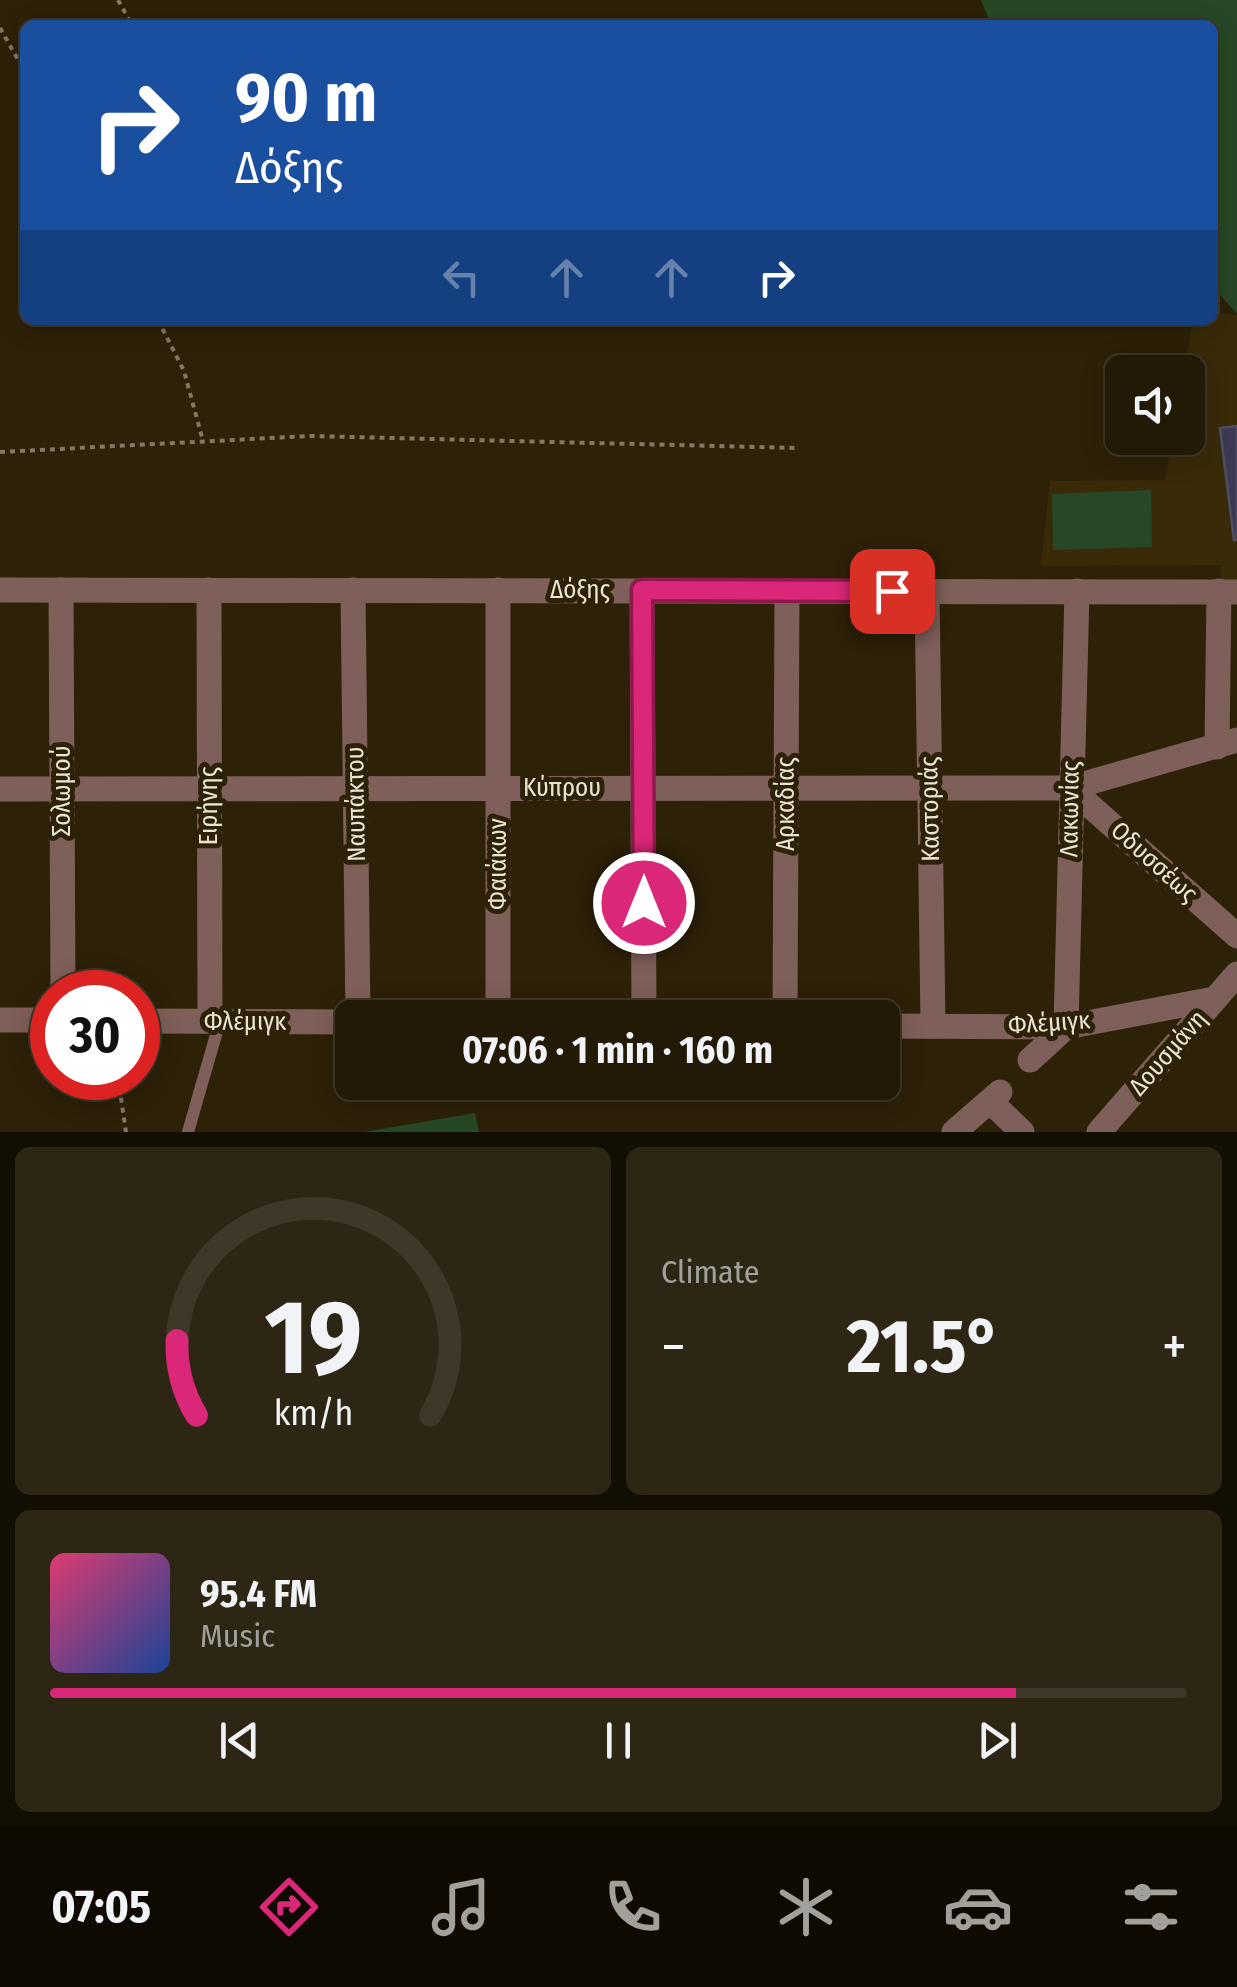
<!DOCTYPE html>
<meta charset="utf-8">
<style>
body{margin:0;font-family:"Fira Sans Condensed",sans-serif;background:#2e2614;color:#f1f3f6;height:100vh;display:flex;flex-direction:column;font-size:38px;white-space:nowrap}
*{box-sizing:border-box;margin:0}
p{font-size:32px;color:#a2a09b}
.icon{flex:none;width:55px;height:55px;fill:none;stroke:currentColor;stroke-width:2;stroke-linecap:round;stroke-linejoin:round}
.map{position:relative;height:1132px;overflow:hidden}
.panel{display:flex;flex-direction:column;gap:15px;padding:15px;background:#130e03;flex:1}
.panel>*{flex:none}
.banner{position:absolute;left:20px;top:20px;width:1198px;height:305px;border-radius:15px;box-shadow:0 5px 25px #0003,0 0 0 2px #3f3828;background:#1a4fa0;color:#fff;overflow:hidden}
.fabs{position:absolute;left:1105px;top:355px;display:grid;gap:20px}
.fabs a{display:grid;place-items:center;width:100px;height:100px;border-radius:15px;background:#221906;box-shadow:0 5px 25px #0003,0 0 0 2px #3f3828;font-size:50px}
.speed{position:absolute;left:30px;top:970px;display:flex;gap:20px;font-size:50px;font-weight:700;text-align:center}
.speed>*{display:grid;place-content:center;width:130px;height:130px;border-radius:50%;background:#221906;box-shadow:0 5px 25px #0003,0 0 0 2px #3f3828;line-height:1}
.speed .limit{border:15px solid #d22;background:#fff;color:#111}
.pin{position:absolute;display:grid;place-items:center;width:85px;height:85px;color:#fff;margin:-42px;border-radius:20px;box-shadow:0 5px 15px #0006}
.me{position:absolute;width:110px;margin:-55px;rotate:0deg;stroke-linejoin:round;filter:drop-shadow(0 0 8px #0008)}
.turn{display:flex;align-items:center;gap:35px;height:210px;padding:0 50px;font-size:45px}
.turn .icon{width:130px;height:130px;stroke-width:2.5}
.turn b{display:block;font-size:70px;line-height:85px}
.lanes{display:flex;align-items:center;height:95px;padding:0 50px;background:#0003;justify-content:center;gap:50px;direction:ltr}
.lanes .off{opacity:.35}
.big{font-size:75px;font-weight:700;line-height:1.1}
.panel .card{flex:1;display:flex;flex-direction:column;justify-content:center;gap:15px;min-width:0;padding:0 35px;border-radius:15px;background:#2e2614}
.panel .dial{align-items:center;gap:0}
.dial svg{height:260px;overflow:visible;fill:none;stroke:#3f3828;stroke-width:7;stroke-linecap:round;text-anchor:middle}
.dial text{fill:#f1f3f6;stroke:none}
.song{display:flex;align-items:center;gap:30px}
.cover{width:120px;height:120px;border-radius:15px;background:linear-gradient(135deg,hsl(340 70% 55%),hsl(220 70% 35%))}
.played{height:10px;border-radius:5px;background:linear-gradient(90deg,#db2777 85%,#3f3828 85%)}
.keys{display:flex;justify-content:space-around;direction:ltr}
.heat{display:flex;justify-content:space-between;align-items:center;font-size:55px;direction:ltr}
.panel .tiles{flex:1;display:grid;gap:15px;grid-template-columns:1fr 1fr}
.card:last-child{grid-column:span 2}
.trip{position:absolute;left:335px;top:1000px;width:565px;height:100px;border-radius:15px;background:#221906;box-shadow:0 5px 25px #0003,0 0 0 2px #3f3828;font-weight:700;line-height:100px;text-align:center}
.menu{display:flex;height:160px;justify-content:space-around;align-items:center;background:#0e0a02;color:#a2a09b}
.menu .icon{width:70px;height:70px}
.menu .active{color:#db2777}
.menu b{font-size:45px;color:#f1f3f6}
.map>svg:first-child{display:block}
.built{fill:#392a08}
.green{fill:#274826}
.building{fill:#3c3952;stroke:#4f4c66;stroke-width:2.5}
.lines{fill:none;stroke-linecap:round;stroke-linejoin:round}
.path{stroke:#827864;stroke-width:4;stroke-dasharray:5 5;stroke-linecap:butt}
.lane{stroke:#7f5f59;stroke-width:12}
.street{stroke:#7f5f59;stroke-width:25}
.route-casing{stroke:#8e194d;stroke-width:25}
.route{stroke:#db2777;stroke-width:18}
.labels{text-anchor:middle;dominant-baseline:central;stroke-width:10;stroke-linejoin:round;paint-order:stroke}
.street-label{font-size:25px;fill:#ebe4d5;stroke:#2d2108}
</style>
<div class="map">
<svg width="1237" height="1132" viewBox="0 0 1237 1132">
<rect width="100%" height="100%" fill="#2d2108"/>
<path class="built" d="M1213 313 1237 315V593H1222L1221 565 1041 566 1050 481 1165 480 1172 438H1188V372H1184L1193 320H1212Z"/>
<g class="green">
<path d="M981 0H1237V314L1213 287 1212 25H991Z"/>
<path d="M1151 490 1152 547 1053 550 1052 494Z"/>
<path d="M475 1113 479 1132H364Z"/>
</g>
<path class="building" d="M1237 426V540H1234L1220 428Z"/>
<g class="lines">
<g class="path">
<path d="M118 0 132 25"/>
<path d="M0 28 25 72"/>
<path d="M158 320 184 371 203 441"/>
<path d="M0 452 310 436 797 448"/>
<path d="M118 1078 126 1132"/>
</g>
<path class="lane" d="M188 1132 220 1021"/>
<g class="street">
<path d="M0 590 1237 592"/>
<path d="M61 590 63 992"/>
<path d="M209 590 210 1021"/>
<path d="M353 590 358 1018"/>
<path d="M642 591 644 1018"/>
<path d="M927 591 933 1026"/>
<path d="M1217 747 1219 591"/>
<path d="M1070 788 1237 936"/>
<path d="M0 789 1070 788 1237 740"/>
<path d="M498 1018V590"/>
<path d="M785 1018 787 591"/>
<path d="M0 1020H52"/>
<path d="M138 1021 352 1022"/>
<path d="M882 1026 1066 1027 1214 999"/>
<path d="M1066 1027 1077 591"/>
<path d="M1030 1060 1066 1027"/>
<path d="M991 1102 1022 1132"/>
<path d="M954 1132 1000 1092"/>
<path d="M1099 1132 1237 974"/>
</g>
</g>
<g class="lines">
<g class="route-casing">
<path id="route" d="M644 903 642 590 892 591"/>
</g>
<use href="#route" class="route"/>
</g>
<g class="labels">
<g class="street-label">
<text x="580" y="590">Δόξης</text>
<text x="562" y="788">Κύπρου</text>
<text transform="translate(62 791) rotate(-90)">Σολωμού</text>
<text transform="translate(356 804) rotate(-91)">Ναυπάκτου</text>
<text transform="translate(786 804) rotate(-90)">Αρκαδίας</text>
<text transform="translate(209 806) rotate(-90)">Ειρήνης</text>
<text transform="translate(930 809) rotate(-91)">Καστοριάς</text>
<text transform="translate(1070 809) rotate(-89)">Λακωνίας</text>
<text transform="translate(1154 862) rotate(42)">Οδυσσέως</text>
<text transform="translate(498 864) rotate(-90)">Φαιάκων</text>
<text x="245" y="1022">Φλέμιγκ</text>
<text transform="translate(1049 1023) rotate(-4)">Φλέμιγκ</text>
<text transform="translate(1168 1053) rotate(-49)">Δουσμάνη</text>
</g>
</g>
</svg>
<div class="fabs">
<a><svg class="icon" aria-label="sound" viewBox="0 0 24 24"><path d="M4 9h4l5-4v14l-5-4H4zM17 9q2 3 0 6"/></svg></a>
</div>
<div class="speed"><div class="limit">30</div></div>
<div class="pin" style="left:892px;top:591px;background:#d93025"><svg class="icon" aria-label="arrive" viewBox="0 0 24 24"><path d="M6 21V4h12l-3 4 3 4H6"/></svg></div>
<svg class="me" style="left:644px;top:903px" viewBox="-20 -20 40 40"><circle r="17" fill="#db2777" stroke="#fff" stroke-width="3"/><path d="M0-11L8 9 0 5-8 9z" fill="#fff"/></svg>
<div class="trip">07:06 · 1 min · 160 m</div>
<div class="banner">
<div class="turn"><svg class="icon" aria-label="right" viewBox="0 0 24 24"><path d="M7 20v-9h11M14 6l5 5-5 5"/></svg><div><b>90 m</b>Δόξης</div></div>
<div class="lanes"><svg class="icon off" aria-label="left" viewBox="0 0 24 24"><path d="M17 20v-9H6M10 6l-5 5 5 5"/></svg><svg class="icon off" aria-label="ahead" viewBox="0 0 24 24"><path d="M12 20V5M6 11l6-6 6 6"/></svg><svg class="icon off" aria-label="ahead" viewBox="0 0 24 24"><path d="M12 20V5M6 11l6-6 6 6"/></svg><svg class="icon" aria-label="right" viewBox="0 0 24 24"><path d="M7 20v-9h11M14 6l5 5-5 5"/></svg></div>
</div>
</div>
<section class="panel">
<div class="tiles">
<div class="card dial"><svg viewBox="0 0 100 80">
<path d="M14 69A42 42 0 1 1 86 69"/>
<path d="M14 69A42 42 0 0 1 8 46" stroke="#db2777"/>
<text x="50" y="56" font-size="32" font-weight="700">19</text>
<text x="50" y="72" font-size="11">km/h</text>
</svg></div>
<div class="card"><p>Climate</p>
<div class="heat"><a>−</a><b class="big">21.5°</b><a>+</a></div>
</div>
<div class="card">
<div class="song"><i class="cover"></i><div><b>95.4 FM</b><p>Music</p></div></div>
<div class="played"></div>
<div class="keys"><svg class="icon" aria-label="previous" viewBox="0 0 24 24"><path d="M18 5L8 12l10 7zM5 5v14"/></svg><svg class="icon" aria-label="pause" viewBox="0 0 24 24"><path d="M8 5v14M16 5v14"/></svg><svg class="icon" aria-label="next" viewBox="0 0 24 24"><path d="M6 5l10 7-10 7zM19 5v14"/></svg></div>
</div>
</div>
</section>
<nav class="menu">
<b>07:05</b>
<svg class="icon active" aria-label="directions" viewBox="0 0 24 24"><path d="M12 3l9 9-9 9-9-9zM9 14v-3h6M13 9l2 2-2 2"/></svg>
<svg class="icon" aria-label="music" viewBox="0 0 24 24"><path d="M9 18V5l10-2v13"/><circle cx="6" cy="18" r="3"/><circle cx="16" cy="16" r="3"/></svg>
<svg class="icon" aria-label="phone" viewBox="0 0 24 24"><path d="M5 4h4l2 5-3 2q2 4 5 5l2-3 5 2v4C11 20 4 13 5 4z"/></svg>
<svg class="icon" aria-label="climate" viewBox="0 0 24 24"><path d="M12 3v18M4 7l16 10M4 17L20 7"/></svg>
<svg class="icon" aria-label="car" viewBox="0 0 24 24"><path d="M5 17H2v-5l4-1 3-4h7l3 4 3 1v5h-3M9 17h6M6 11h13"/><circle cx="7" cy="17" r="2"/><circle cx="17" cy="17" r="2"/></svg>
<svg class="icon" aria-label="filters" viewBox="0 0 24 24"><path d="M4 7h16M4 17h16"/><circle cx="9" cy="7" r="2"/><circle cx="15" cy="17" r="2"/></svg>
</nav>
